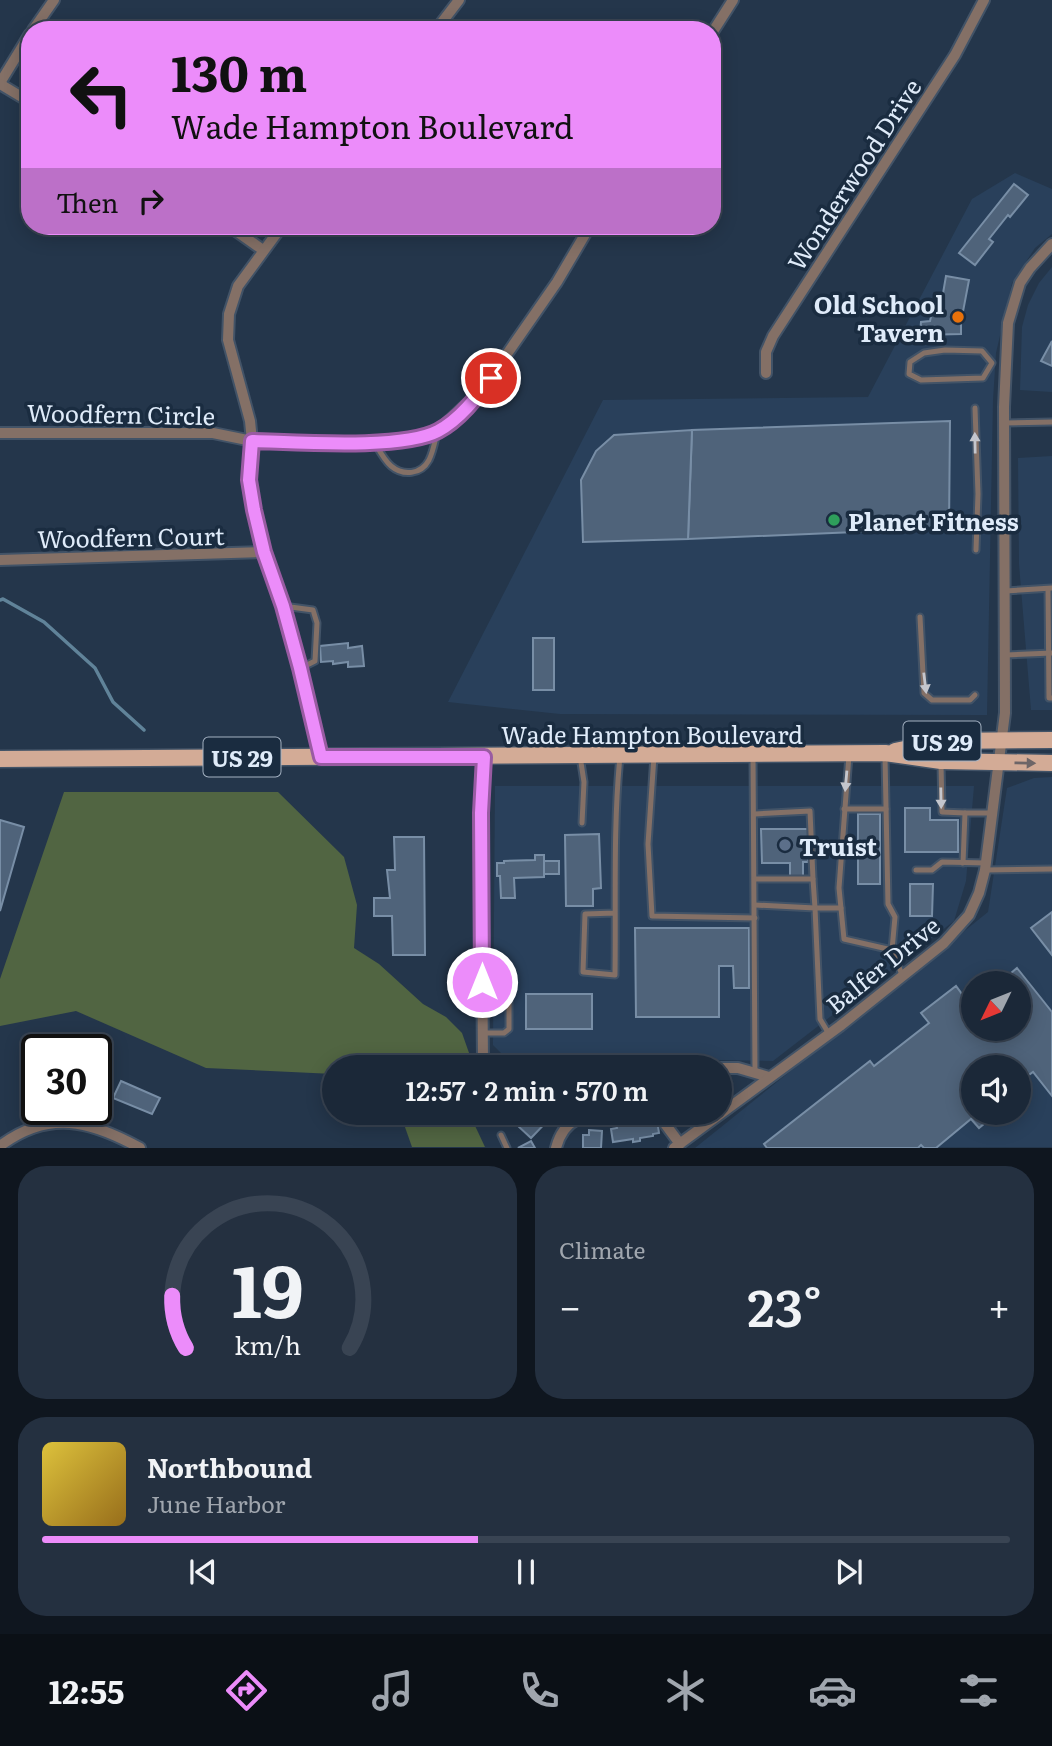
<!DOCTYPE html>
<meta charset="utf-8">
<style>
body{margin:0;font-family:Literata,serif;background:#243040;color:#f1f3f6;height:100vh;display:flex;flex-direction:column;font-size:26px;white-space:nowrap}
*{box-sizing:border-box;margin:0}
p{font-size:23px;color:#a0a6ae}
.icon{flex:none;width:38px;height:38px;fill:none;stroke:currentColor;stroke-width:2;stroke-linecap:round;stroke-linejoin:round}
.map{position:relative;height:1148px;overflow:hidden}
.panel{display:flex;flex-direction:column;gap:18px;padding:18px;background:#0f161f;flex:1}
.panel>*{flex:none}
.banner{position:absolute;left:21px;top:21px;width:700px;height:214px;border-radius:28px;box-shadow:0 4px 18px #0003,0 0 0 2px #394453;background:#ec8cfa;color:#111;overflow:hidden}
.needle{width:46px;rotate:227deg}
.controls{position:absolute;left:961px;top:971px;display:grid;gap:14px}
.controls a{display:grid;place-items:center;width:70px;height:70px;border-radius:50%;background:#1b2838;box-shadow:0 4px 18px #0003,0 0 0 2px #394453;font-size:35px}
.speed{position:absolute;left:21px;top:1034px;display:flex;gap:14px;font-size:35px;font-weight:700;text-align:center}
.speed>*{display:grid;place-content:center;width:91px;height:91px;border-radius:50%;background:#1b2838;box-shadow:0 4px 18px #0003,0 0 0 2px #394453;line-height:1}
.speed .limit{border:4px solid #111;border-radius:10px;background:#fff;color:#111}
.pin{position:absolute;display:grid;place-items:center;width:60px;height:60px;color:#fff;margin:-30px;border:4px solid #fff;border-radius:50%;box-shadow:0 2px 7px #0007}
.me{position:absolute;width:77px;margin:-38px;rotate:0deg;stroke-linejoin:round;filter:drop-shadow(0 0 5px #0008)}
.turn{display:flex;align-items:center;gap:24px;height:147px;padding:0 35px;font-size:32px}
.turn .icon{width:91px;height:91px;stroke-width:2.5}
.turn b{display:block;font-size:49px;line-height:60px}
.then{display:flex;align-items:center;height:66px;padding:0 35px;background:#0003;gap:14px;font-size:26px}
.big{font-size:52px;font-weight:600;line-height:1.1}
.panel .card{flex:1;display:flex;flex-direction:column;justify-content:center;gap:10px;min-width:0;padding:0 24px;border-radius:28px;background:#243040}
.panel .dial{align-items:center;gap:0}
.dial svg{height:182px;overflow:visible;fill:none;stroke:#394453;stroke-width:7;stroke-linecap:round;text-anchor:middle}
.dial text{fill:#f1f3f6;stroke:none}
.song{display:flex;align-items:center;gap:21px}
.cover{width:84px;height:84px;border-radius:10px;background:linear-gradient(135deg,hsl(50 70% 55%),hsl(40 70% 35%))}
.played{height:7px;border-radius:4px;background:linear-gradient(90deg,#ec8cfa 45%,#394453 45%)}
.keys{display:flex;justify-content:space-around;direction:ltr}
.heat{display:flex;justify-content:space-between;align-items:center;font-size:38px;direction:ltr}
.panel .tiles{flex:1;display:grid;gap:18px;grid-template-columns:1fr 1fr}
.card:last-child{grid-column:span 2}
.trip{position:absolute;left:322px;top:1055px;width:410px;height:70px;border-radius:35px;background:#1b2838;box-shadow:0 4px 18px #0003,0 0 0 2px #394453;font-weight:600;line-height:70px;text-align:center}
.tabs{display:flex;height:112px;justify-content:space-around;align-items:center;background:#0b1016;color:#a0a6ae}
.tabs .icon{width:49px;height:49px}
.tabs .on{color:#ec8cfa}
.tabs b{font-size:32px;color:#f1f3f6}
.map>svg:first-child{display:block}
.built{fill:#29405b;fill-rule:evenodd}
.green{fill:#516542}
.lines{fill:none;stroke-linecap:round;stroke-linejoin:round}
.stream{stroke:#608399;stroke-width:3.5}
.building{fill:#4f637a;stroke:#788ea6;stroke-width:2}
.lane-casing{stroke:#425367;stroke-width:9}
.street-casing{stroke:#425367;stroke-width:14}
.primary-casing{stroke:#425367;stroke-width:19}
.lane{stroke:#847066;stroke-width:5}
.street{stroke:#847066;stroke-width:10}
.primary{stroke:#d3ab96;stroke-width:16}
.oneway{fill:#c4c6cd}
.oneway2{fill:#6d6567}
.route-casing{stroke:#995ba2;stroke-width:18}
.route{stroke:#ec8cfa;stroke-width:12}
.food-dot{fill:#e8710a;stroke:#1a2c40;stroke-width:2.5}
.leisure-dot{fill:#2e9e5b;stroke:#1a2c40;stroke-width:2.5}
.service-dot{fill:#5c6f8a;stroke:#1a2c40;stroke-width:2.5}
.labels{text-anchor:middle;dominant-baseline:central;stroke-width:7;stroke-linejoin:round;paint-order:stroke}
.shield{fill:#1a2c40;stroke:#a4b2c2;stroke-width:2}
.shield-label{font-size:23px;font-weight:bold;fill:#dfebf9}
.street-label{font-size:24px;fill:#dfebf9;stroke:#1a2c40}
.poi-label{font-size:24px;font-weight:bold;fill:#dfebf9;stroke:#1a2c40;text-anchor:start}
</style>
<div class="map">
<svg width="1052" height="1148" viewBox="0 0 1052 1148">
<rect width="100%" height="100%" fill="#24364b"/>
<g class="built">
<path d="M1015 173 1052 189V234L1035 248 1012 283 996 353 993 400 987 715 560 714 448 702 603 400 868 397 972 199Z"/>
<path d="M1052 267V392L1020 390 1022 327 1028 305 1039 283Z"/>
<path d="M1052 456V710H1031L1019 564 1018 458Z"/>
<path d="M1052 777V1147L695 1148 988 912 1007 788 1034 778ZM973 984H1018V1029H973ZM973 1068H1018V1113H973Z"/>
<path d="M495 786H974L966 881 954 921 773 1061 505 1057 493 1045Z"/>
</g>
<g class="green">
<path d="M64 792H278L344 857 357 905 354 948 379 964 423 1004 446 1017 462 1033 474 1067 334 1068V1074L206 1068 76 1011 0 1026V979Z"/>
<path d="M400 1113H469L485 1147H412Z"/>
</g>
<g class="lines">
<path class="stream" d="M0 600 3 599 44 622 95 668 113 702 144 730"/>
</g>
<g class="building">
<path d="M1014 184 1028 195 1010 217 1008 215 989 239 993 242 975 265 959 253Z"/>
<path d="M946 276 969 280 961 322V334L920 335 921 322 930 321 934 303 941 305Z"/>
<path d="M1052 341V366L1041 361Z"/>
<path d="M950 421 949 528 688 539 692 430Z"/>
<path d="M692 430 688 539 583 542 581 480 596 451 614 435Z"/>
<rect x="533" y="638" width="21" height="52"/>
<path d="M348 643V648L362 646 364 666 348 667V662L333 664V661L321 662 320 646Z"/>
<path d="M905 808H930V820H958V852H905Z"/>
<rect x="858" y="814" width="22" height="70"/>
<path d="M0 820 24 827 0 911Z"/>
<path d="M761 829H808V862H803V877H790V863H762Z"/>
<path d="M599 834 601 888 593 889V906H566L565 835Z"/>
<path d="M394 837H424L425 955H393L392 916H374V898H390L387 870H395Z"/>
<path d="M535 855H544V877L514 878 515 898H501L500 876H497V863H504V861L535 860Z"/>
<rect x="544" y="861" width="15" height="13"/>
<path d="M910 884H933L932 916H910Z"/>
<path d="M1052 912V955L1031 928Z"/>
<path d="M635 928H749V988H734L733 966H719V1017H636Z"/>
<path d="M1017 968 1052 1012V1096L1033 1072 1018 1083V1068H973V1113H997L979 1128 971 1119 936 1148H924L921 1145 918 1148H767L764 1144 870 1061 874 1066 929 1023 921 1013 956 986 970 1005 965 1010 973 1020V1029H1018V984H998Z"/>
<rect x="526" y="994" width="66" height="35"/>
<path d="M121 1081 160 1098 152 1114 113 1098Z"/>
<path d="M471 1113H498L475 1122Z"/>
<path d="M530 1113H555L531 1138 518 1126Z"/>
<path d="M652 1118V1121L657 1120 659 1133 653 1134V1136L640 1138V1141L633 1142V1139L613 1142 611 1129 617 1128 616 1123Z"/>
<path d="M589 1130 602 1131 601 1148H583V1135H589Z"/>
<path d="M531 1141 535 1148H518Z"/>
</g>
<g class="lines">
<g class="lane-casing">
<g id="lane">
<path d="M945 350 982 351 992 363 983 378 921 380 909 374 910 362 924 353Z"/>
<path d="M975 408 978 494 976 550"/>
<path d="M1004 423 1052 422"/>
<path d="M375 443C379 450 384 460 391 466 403 476 421 475 429 460 433 452 435 441 437 433"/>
<path d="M1048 589 1049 698H1052"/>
<path d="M1005 591 1052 588"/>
<path d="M283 606 313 610 317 623 315 661 301 668"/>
<path d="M920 617 924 693 932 700H970L975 695"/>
<path d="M1006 655 1052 653"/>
<path d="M753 755 755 1073"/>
<path d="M849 755 839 888 844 939 892 950"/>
<path d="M580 756 584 782 582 823"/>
<path d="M654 756 648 844 652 916 755 918"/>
<path d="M885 757 888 904 895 917 892 950 903 977"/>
<path d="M941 764 942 812 965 813"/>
<path d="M844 809H886"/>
<path d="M755 814 810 811 813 879H755"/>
<path d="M963 863 965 813H992"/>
<path d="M916 870H932L942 862 986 863"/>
<path d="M985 870 1052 869"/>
<path d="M813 879 815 908H841"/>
<path d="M755 905 815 908 820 1019 829 1034"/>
<path d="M615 913 585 914 583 972 615 975C616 902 613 828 620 756"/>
<path d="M482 1033H504L509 1029V992L501 982H482"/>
<path d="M501 1135 507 1148"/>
</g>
</g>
<g class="street-casing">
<g id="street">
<path d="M33 30 54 0"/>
<path d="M436 30 459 0"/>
<path d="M712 33 733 0"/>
<path d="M0 83 30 34"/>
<path d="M0 84 30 102"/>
<path d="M229 226 263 250"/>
<path d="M282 226 238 286 229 314 228 340 250 421 252 441 249 480 254 510 264 552 283 606 300 669 321 757"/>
<path d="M766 373V352L773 336 955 55 984 0"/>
<path d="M0 433H213L252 441 375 443 417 437 438 431 482 390 557 282 590 226"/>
<path d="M0 560 264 552"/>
<path d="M484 757 481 813 483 1063 718 1068"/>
<path d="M719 1068H738L769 1077"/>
<path d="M657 1113 680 1144"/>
<path d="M0 1146C49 1109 91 1121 140 1148"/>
<path d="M556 1148C564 1117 584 1115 612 1113"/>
<path d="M674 1148 840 1026 944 943 969 915 979 893 985 870 1005 713 1004 407 1008 323 1020 283 1030 268 1052 244"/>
</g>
</g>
<g class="primary-casing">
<g id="primary">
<path d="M895 751 942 741 1052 740"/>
<path d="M0 759 885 753 941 761 1052 763"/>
</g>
</g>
<use href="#lane" class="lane"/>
<use href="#street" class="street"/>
<use href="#primary" class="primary"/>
</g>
<defs><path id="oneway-solid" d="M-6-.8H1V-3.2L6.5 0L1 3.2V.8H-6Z" transform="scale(1.75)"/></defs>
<g class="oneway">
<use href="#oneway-solid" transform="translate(975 443) rotate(-91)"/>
<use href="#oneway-solid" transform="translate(925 683) rotate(83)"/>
<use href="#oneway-solid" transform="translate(846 781) rotate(95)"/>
<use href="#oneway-solid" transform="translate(941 798) rotate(89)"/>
</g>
<use class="oneway2" href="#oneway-solid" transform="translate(1025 763) rotate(1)"/>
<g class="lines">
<g class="route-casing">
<path id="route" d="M482 982 481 813 484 757H321L300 668 283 606 264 552 254 510 249 480 252 441C296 442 402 450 438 431 459 420 477 397 491 378"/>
</g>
<use href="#route" class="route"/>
</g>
<circle class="food-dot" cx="958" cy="317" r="7"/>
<circle class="leisure-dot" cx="834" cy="520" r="7"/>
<circle class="service-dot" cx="785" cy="845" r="7"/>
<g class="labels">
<g class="shield">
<rect x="903.5" y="721.5" width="77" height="39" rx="5"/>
<rect x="203.5" y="737.5" width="77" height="39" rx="5"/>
</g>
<g class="shield-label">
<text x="942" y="741">US 29</text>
<text x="242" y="757">US 29</text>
</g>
<g class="street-label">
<text transform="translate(853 174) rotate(-57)">Wonderwood Drive</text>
<text transform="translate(121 413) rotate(1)">Woodfern Circle</text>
<text transform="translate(131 536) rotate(-1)">Woodfern Court</text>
<text x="652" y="733">Wade Hampton Boulevard</text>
<text transform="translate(882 964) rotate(-39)">Balfer Drive</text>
</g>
<g class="poi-label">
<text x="944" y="303" text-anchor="end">Old School<tspan x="944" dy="28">Tavern</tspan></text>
<text x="848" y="520">Planet Fitness</text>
<text x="799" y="845">Truist</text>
</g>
</g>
</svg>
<div class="controls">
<a><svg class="needle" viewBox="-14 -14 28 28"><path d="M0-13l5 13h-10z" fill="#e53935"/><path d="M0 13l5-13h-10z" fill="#a0a6ae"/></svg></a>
<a><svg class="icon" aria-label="sound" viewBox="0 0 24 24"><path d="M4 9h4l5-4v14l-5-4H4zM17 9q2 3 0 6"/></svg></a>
</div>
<div class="speed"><div class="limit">30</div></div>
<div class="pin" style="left:491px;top:378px;background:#d93025"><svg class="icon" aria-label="arrive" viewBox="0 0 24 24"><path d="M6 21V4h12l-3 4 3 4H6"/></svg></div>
<svg class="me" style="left:482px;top:982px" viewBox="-20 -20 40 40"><circle r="17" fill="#ec8cfa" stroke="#fff" stroke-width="3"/><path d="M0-11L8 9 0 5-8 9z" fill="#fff"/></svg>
<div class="trip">12:57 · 2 min · 570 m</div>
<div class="banner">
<div class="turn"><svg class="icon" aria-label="left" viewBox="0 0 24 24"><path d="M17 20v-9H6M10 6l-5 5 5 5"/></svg><div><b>130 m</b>Wade Hampton Boulevard</div></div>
<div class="then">Then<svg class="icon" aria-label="right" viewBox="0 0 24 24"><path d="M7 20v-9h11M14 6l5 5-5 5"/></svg></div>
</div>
</div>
<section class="panel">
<div class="tiles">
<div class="card dial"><svg viewBox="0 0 100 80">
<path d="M14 69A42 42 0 1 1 86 69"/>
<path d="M14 69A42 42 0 0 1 8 46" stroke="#ec8cfa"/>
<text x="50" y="56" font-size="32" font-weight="700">19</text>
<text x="50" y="72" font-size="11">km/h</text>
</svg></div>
<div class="card"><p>Climate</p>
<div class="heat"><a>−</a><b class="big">23°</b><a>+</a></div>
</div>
<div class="card">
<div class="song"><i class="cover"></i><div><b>Northbound</b><p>June Harbor</p></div></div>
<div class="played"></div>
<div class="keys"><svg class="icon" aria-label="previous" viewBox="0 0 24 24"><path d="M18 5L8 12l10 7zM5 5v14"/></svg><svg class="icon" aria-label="pause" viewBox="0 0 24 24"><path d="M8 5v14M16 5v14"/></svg><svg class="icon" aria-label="next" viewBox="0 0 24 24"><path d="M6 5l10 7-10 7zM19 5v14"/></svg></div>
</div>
</div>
</section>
<nav class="tabs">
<b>12:55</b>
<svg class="icon on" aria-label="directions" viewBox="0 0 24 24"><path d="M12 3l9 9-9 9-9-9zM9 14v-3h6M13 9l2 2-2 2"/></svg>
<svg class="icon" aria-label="music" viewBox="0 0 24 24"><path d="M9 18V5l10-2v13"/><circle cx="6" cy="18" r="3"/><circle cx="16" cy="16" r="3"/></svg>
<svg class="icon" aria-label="phone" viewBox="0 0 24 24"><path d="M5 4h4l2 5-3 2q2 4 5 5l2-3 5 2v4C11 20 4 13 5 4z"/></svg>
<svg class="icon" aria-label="climate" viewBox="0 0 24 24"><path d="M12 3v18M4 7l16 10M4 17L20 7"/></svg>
<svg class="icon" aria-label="car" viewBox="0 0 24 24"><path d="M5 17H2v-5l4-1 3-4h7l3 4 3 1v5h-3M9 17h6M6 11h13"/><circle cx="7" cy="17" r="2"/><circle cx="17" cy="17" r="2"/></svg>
<svg class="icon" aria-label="filters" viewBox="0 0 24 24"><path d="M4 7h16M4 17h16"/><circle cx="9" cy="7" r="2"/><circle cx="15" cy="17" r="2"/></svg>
</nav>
